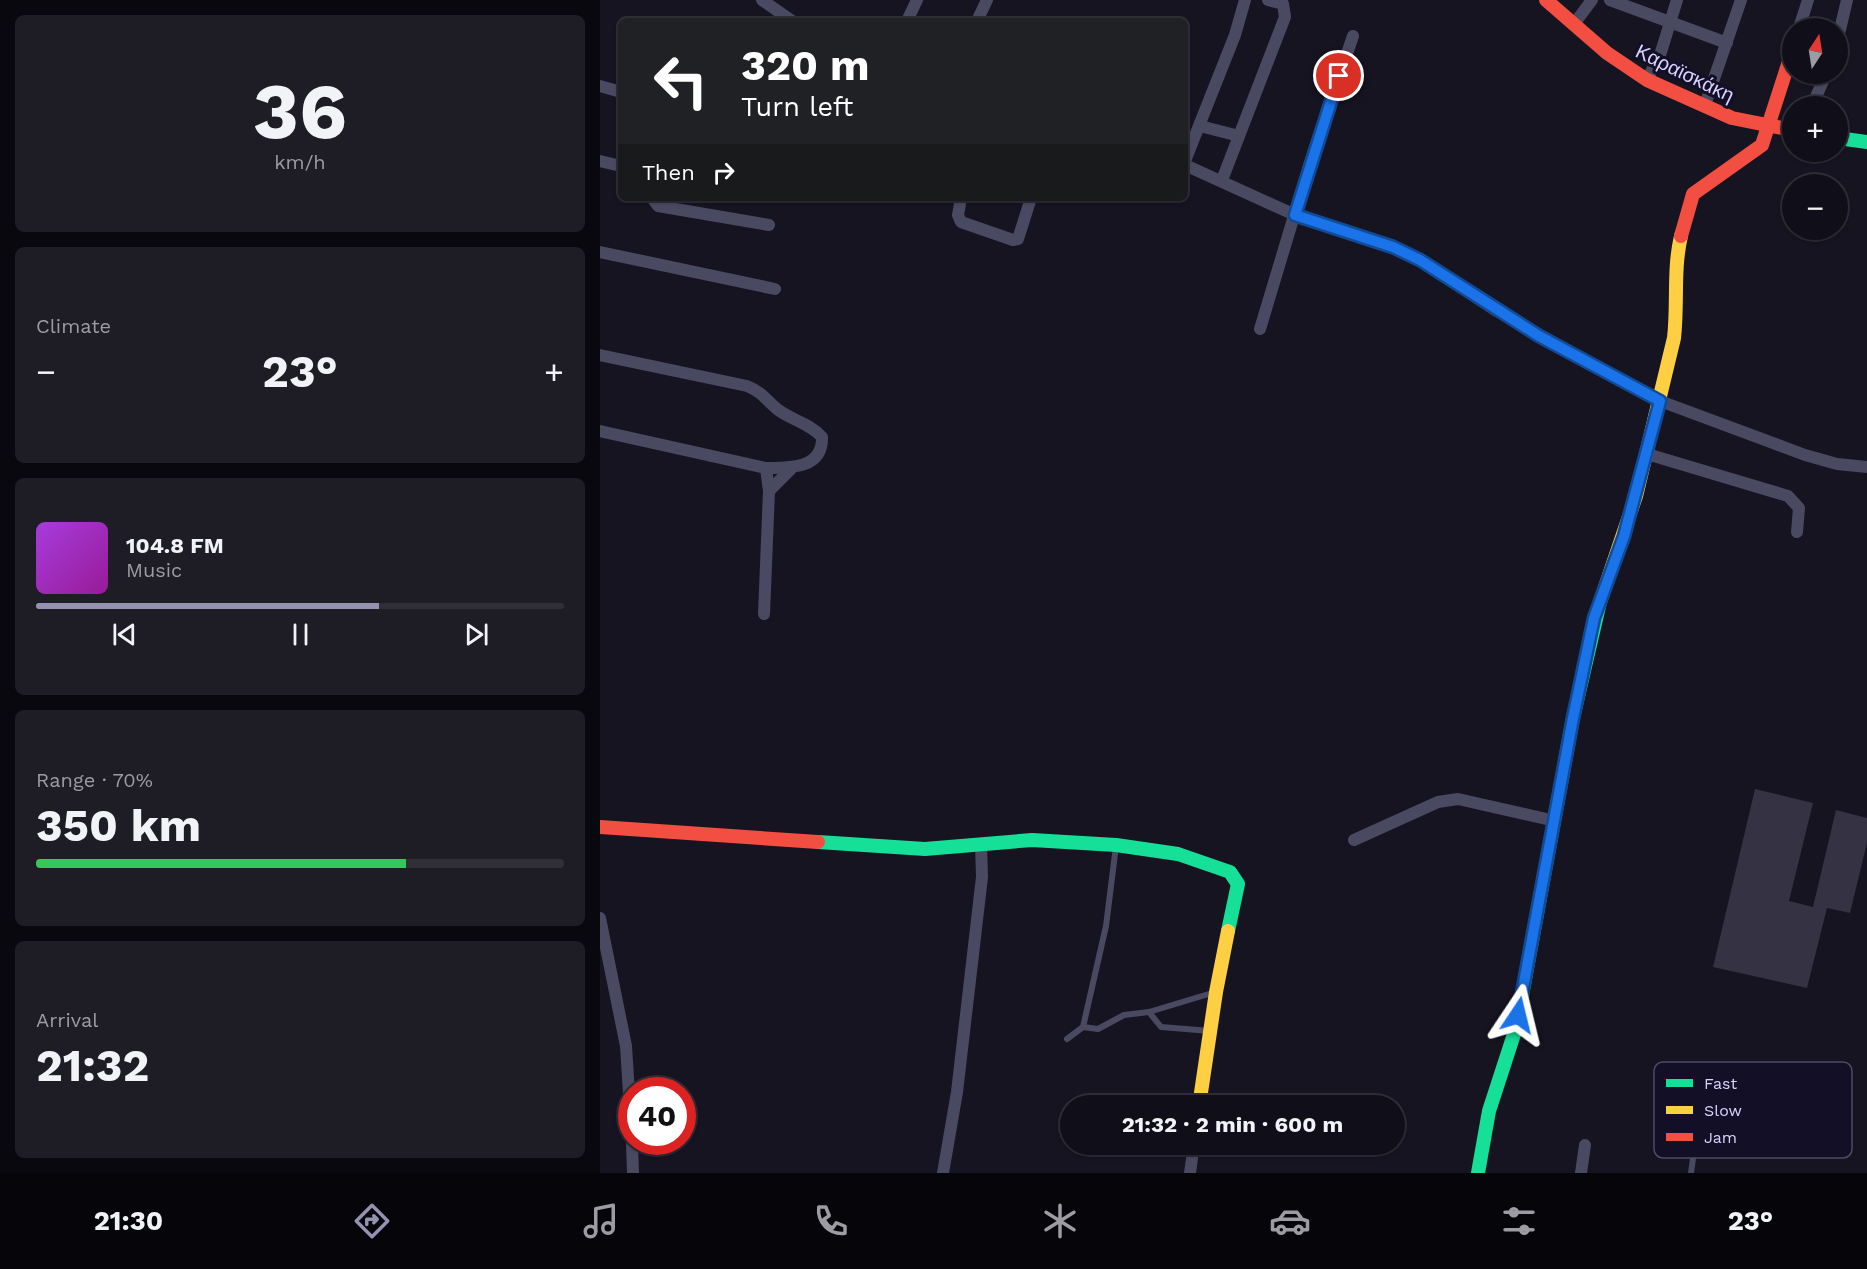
<!DOCTYPE html>
<meta charset="utf-8">
<style>
body{margin:0;font-family:"Work Sans",sans-serif;background:#1e1d26;color:#f1f3f6;height:100vh;display:flex;flex-direction:column;font-size:22px;white-space:nowrap}
*{box-sizing:border-box;margin:0}
p{font-size:20px;color:#9c9ca2}
.icon{flex:none;width:33px;height:33px;fill:none;stroke:currentColor;stroke-width:2;stroke-linecap:round;stroke-linejoin:round}
.map{position:relative;flex:1;overflow:hidden}
.details{display:flex;flex-direction:column;gap:15px;padding:15px;background:#09080e;width:600px}
.details>*{flex:none}
.top-card{position:absolute;left:18px;top:18px;width:570px;height:183px;border-radius:9px;box-shadow:0 2px 4px #0004,0 0 0 2px #302f38;background:#202124;color:#fff;overflow:hidden}
.needle{width:39px;rotate:12deg}
.buttons{position:absolute;left:1182px;top:18px;display:grid;gap:12px}
.buttons a{display:grid;place-items:center;width:66px;height:66px;border-radius:50%;background:#100f19;box-shadow:0 2px 4px #0004,0 0 0 2px #302f38;font-size:30px}
.speed{position:absolute;left:18px;top:1077px;display:flex;gap:12px;font-size:30px;font-weight:700;text-align:center}
.speed>*{display:grid;place-content:center;width:78px;height:78px;border-radius:50%;background:#100f19;box-shadow:0 2px 4px #0004,0 0 0 2px #302f38;line-height:1}
.speed .limit{border:9px solid #d22;background:#fff;color:#111}
.pin{position:absolute;display:grid;place-items:center;width:51px;height:51px;color:#fff;margin:-26px;border:3px solid #fff;border-radius:50%;box-shadow:0 2px 6px #0007}
.me{position:absolute;width:66px;margin:-33px;rotate:10deg;stroke-linejoin:round;filter:drop-shadow(0 0 4px #0008)}
.turn{display:flex;align-items:center;gap:21px;height:126px;padding:0 24px;font-size:27px}
.turn .icon{width:78px;height:78px;stroke-width:2.5}
.turn b{display:block;font-size:42px;line-height:51px}
.then{display:flex;align-items:center;height:57px;padding:0 24px;background:#0003;gap:12px;font-size:22px}
.big{font-size:45px;font-weight:700;line-height:1.1}
.details .tile{flex:1;display:flex;flex-direction:column;justify-content:center;gap:9px;min-width:0;padding:0 21px;border-radius:9px;background:#1e1d26}
.details .dial{align-items:center;gap:0}
.dial b{font-size:78px;line-height:1}
.song{display:flex;align-items:center;gap:18px}
.cover{width:72px;height:72px;border-radius:9px;background:linear-gradient(135deg,hsl(280 70% 55%),hsl(300 70% 35%))}
.played{height:6px;border-radius:3px;background:linear-gradient(90deg,#9591b1 65%,#302f38 65%)}
.keys{display:flex;justify-content:space-around;direction:ltr}
.heat{display:flex;justify-content:space-between;align-items:center;font-size:33px;direction:ltr}
.charge{height:9px;border-radius:4px;background:linear-gradient(90deg,#34c759 70%,#302f38 0)}
.trip{position:absolute;left:460px;top:1095px;width:345px;height:60px;border-radius:30px;background:#100f19;box-shadow:0 2px 4px #0004,0 0 0 2px #302f38;font-weight:700;line-height:60px;text-align:center}
.menu{display:flex;height:96px;justify-content:space-around;align-items:center;background:#06060a;color:#9c9ca2}
.menu .icon{width:42px;height:42px}
.menu .active{color:#9591b1}
.menu b{font-size:27px;color:#f1f3f6}
main{display:flex;flex:1;min-height:0}
.map>svg:first-child{display:block}
.building{fill:#343243}
.lines{fill:none;stroke-linecap:round;stroke-linejoin:round}
.lane{stroke:#4a4962;stroke-width:6}
.street{stroke:#4a4962;stroke-width:12}
.fast{stroke:#16e098;stroke-width:14}
.slow{stroke:#ffcf43;stroke-width:14}
.jam{stroke:#f24e42;stroke-width:14}
.route-casing{stroke:#114b97;stroke-width:15}
.route{stroke:#1a73e8;stroke-width:10}
.labels{text-anchor:middle;dominant-baseline:central;stroke-width:6;stroke-linejoin:round;paint-order:stroke}
.street-label{font-size:20px;fill:#d9d4ff;stroke:#130f26}
.key{fill:#130f26;stroke:#4e4a67;stroke-width:1.5}
.key-label{font-size:16px;fill:#d9d4ff}
</style>
<main>
<section class="details">
<div class="tile dial"><b>36</b><p>km/h</p></div>
<div class="tile"><p>Climate</p>
<div class="heat"><a>−</a><b class="big">23°</b><a>+</a></div>
</div>
<div class="tile">
<div class="song"><i class="cover"></i><div><b>104.8 FM</b><p>Music</p></div></div>
<div class="played"></div>
<div class="keys"><svg class="icon" aria-label="previous" viewBox="0 0 24 24"><path d="M18 5L8 12l10 7zM5 5v14"/></svg><svg class="icon" aria-label="pause" viewBox="0 0 24 24"><path d="M8 5v14M16 5v14"/></svg><svg class="icon" aria-label="next" viewBox="0 0 24 24"><path d="M6 5l10 7-10 7zM19 5v14"/></svg></div>
</div>
<div class="tile"><p>Range · 70%</p><b class="big">350 km</b><div class="charge"></div></div>
<div class="tile"><p>Arrival</p><b class="big">21:32</b></div>
</section>
<div class="map">
<svg width="1267" height="1173" viewBox="0 0 1267 1173">
<rect width="100%" height="100%" fill="#161421"/>
<path class="building" d="M1155 789 1213 803 1189 901 1213 907 1236 810 1267 818V843L1250 913 1227 908 1207 988 1113 967Z"/>
<g class="lines">
<g class="lane">
<path d="M549 1012 561 1027 610 1031"/>
<path d="M483 1027 498 1029 524 1015 549 1012 612 993"/>
<path d="M467 1039 483 1027 506 926 516 846"/>
<path d="M1091 1173 1101 1102 1113 1095 1223 1116"/>
</g>
<g class="street">
<path d="M162 0 192 21"/>
<path d="M1010 0 1127 43"/>
<path d="M307 21 317 0"/>
<path d="M377 21 387 0"/>
<path d="M974 24 992 0"/>
<path d="M1199 28 1208 0"/>
<path d="M1238 38 1247 0"/>
<path d="M1047 80 1061 52 1077 0"/>
<path d="M0 86 21 92"/>
<path d="M1105 105 1141 0"/>
<path d="M1212 106 1226 74"/>
<path d="M600 126 639 136"/>
<path d="M0 161 21 166"/>
<path d="M585 161 635 35 645 0"/>
<path d="M585 165 695 215 793 247 820 260 895 310 1060 401 1205 455 1237 464 1267 467"/>
<path d="M622 180 685 17 683 4 668 0"/>
<path d="M52 198 58 206 169 225"/>
<path d="M361 198 358 215 361 222 413 240 418 239 431 198"/>
<path d="M0 252 175 289"/>
<path d="M660 329 712 156 753 36"/>
<path d="M0 355 147 386C162 392 166 400 177 409 191 420 209 423 222 437 223 469 190 468 166 468"/>
<path d="M0 431 166 468 169 491 164 614"/>
<path d="M1047 454 1188 496 1199 508 1197 532"/>
<path d="M169 491 191 469"/>
<path d="M754 840 838 802 858 799 955 821"/>
<path d="M0 918 26 1046 32 1141"/>
<path d="M32 1142 33 1173"/>
<path d="M343 1173 357 1092 382 877 381 844"/>
<path d="M590 1173 594 1144"/>
<path d="M981 1173 985 1145"/>
</g>
<g class="fast">
<path d="M1238 138 1267 142"/>
<path d="M218 842 325 849 432 840 516 845 578 854 630 872 638 884 628 931"/>
<path d="M878 1173 889 1111 916 1028 973 718 1000 602"/>
</g>
<g class="slow">
<path d="M1000 602 1036 496 1074 338C1078 304 1073 270 1081 236"/>
<path d="M599 1106 616 992 628 931"/>
</g>
<g class="jam">
<path d="M946 0 1007 53 1047 80 1132 118 1192 130"/>
<path d="M1081 236 1093 194 1162 145 1192 52"/>
<path d="M0 827 218 842"/>
</g>
</g>
<g class="lines">
<g class="route-casing">
<path id="route" d="M739 76 695 215 793 247 820 260 939 336 1060 401 1024 536 994 618 973 718 918 1015"/>
</g>
<use href="#route" class="route"/>
</g>
<g class="labels">
<g class="street-label">
<text transform="translate(1085 73) rotate(26)">Καραϊσκάκη</text>
</g>
</g>
<rect x="1054" y="1062" width="198" height="96" rx="9" class="key"/>
<rect x="1066" y="1079" width="27" height="8" fill="#16e098"/>
<rect x="1066" y="1106" width="27" height="8" fill="#ffcf43"/>
<rect x="1066" y="1133" width="27" height="8" fill="#f24e42"/>
<g class="key-label">
<text x="1104" y="1089">Fast</text>
<text x="1104" y="1116">Slow</text>
<text x="1104" y="1143">Jam</text>
</g>
</svg>
<div class="buttons">
<a><svg class="needle" viewBox="-14 -14 28 28"><path d="M0-13l5 13h-10z" fill="#e53935"/><path d="M0 13l5-13h-10z" fill="#9c9ca2"/></svg></a>
<a>+</a>
<a>−</a>
</div>
<div class="speed"><div class="limit">40</div></div>
<div class="pin" style="left:739px;top:76px;background:#d93025"><svg class="icon" aria-label="arrive" viewBox="0 0 24 24"><path d="M6 21V4h12l-3 4 3 4H6"/></svg></div>
<svg class="me" style="left:918px;top:1015px" viewBox="-20 -20 40 40"><path d="M0-17L14 15 0 8-14 15z" fill="#1a73e8" stroke="#fff" stroke-width="4"/></svg>
<div class="trip">21:32 · 2 min · 600 m</div>
<div class="top-card">
<div class="turn"><svg class="icon" aria-label="left" viewBox="0 0 24 24"><path d="M17 20v-9H6M10 6l-5 5 5 5"/></svg><div><b>320 m</b>Turn left</div></div>
<div class="then">Then<svg class="icon" aria-label="right" viewBox="0 0 24 24"><path d="M7 20v-9h11M14 6l5 5-5 5"/></svg></div>
</div>
</div>
</main>
<nav class="menu">
<b>21:30</b>
<svg class="icon active" aria-label="directions" viewBox="0 0 24 24"><path d="M12 3l9 9-9 9-9-9zM9 14v-3h6M13 9l2 2-2 2"/></svg>
<svg class="icon" aria-label="music" viewBox="0 0 24 24"><path d="M9 18V5l10-2v13"/><circle cx="6" cy="18" r="3"/><circle cx="16" cy="16" r="3"/></svg>
<svg class="icon" aria-label="phone" viewBox="0 0 24 24"><path d="M5 4h4l2 5-3 2q2 4 5 5l2-3 5 2v4C11 20 4 13 5 4z"/></svg>
<svg class="icon" aria-label="climate" viewBox="0 0 24 24"><path d="M12 3v18M4 7l16 10M4 17L20 7"/></svg>
<svg class="icon" aria-label="car" viewBox="0 0 24 24"><path d="M5 17H2v-5l4-1 3-4h7l3 4 3 1v5h-3M9 17h6M6 11h13"/><circle cx="7" cy="17" r="2"/><circle cx="17" cy="17" r="2"/></svg>
<svg class="icon" aria-label="filters" viewBox="0 0 24 24"><path d="M4 7h16M4 17h16"/><circle cx="9" cy="7" r="2"/><circle cx="15" cy="17" r="2"/></svg>
<b>23°</b>
</nav>
